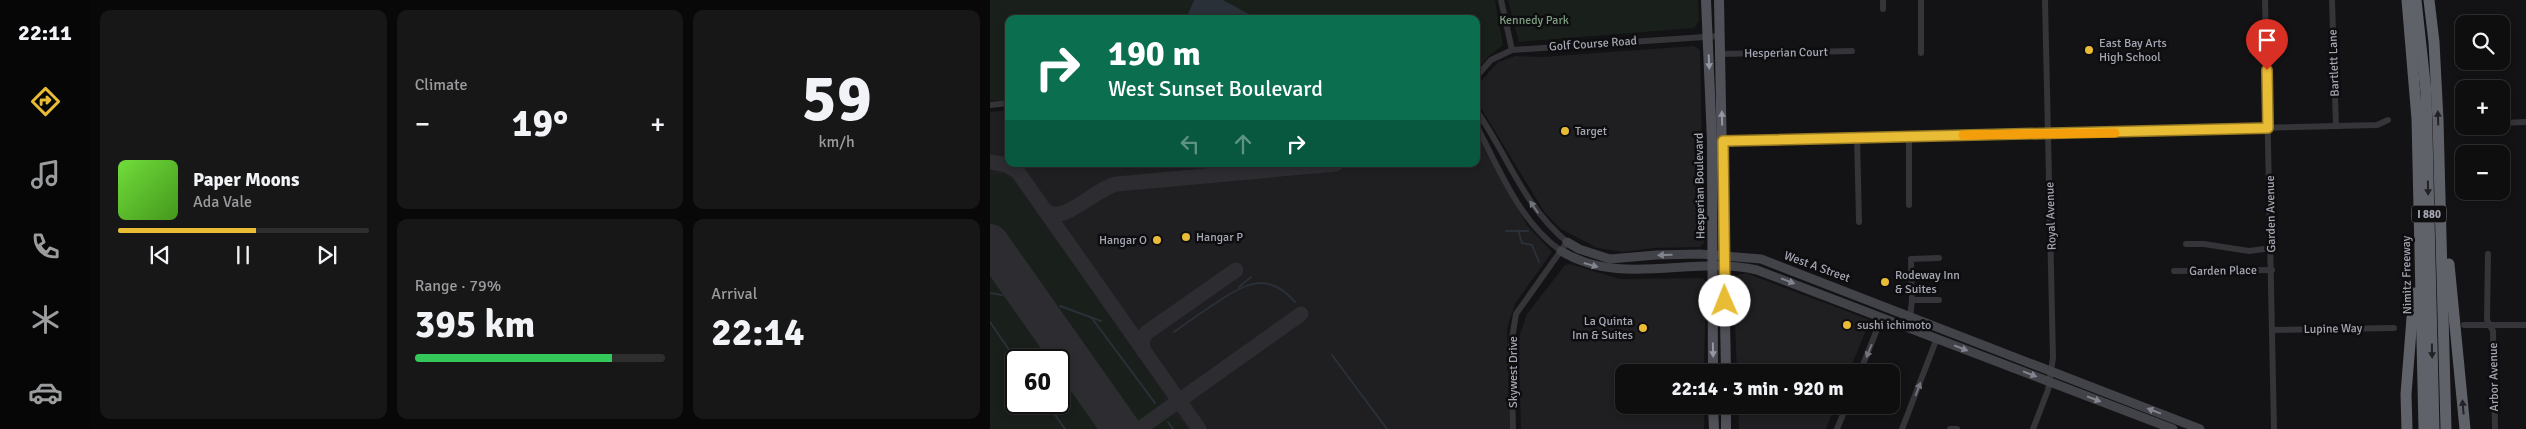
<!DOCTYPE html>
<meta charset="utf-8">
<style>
body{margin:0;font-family:Signika,sans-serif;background:#171718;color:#f1f3f6;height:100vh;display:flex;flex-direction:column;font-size:19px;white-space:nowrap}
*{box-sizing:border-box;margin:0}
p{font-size:16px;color:#9b9c9e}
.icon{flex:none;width:28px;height:28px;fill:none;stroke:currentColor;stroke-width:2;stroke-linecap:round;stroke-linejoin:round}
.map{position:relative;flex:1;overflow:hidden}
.details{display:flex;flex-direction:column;gap:10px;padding:10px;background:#080808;width:900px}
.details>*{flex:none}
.banner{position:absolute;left:15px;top:15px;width:475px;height:152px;border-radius:10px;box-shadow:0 2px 8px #0003,0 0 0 1px #2e2e2f;background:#0b6e4f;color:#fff;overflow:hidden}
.fabs{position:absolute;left:1465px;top:15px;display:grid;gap:10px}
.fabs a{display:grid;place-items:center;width:55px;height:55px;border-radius:10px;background:#0e0e0f;box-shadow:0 2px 8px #0003,0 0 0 1px #2e2e2f;font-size:25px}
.speed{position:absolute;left:15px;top:349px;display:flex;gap:10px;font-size:25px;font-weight:700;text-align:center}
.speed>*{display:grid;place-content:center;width:65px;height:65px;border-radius:50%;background:#0e0e0f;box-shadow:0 2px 8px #0003,0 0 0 1px #2e2e2f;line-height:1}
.speed .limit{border:2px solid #111;border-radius:8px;background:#fff;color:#111}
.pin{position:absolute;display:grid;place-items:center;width:42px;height:42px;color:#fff;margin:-51px -21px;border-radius:50% 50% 50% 0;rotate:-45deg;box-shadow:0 0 5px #0007}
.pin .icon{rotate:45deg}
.me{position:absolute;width:55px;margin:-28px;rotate:359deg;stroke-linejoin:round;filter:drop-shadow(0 0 4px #0008)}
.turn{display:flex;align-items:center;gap:18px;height:105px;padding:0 20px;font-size:22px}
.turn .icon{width:65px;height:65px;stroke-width:2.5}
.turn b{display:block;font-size:35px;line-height:42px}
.lanes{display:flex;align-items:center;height:48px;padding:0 20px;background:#0003;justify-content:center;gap:25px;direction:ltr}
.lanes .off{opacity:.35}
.big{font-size:38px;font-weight:800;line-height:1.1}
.details .card{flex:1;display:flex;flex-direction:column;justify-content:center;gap:8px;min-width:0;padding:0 18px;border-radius:10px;background:#171718}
.details .dial{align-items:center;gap:0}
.dial b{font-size:65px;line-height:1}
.song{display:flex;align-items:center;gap:15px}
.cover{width:60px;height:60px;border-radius:8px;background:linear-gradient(135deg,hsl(100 70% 55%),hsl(100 70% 35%))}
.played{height:5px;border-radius:2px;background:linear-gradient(90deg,#e9bc35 55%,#2e2e2f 55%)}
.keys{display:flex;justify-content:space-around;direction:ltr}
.heat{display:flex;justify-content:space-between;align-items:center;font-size:28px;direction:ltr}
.charge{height:8px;border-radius:4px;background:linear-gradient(90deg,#34c759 79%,#2e2e2f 0)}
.details .tiles{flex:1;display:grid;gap:10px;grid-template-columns:repeat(3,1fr)}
.card:first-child{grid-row:span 2}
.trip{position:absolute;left:625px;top:364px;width:285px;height:50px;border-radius:10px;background:#0e0e0f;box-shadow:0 2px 8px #0003,0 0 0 1px #2e2e2f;font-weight:800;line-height:50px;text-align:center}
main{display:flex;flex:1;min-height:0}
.menu{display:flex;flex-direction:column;width:90px;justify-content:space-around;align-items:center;background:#060606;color:#9b9c9e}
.menu .icon{width:35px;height:35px}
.menu .selected{color:#e9bc35}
.menu b{font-size:22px;color:#f1f3f6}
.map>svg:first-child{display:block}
.built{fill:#1f1e21;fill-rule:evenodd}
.green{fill:#191f1a}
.water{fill:#293037}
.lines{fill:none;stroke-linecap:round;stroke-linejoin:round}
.stream{stroke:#293037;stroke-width:2}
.taxiway{stroke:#2d2d31;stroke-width:15}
.runway{stroke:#2d2d31;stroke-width:38}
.street{stroke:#343439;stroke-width:6}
.secondary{stroke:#424349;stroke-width:9}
.primary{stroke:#505158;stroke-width:10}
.highway{stroke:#60626a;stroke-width:11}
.oneway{fill:#9497a2}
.oneway2{fill:#222226}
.oneway3{fill:#72747d}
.oneway4{fill:#82858f}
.route-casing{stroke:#977a22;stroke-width:12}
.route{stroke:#e9bc35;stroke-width:9}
.slow{stroke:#f59e0b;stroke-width:9}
.poi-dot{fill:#e9bc35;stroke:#0e0d0f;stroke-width:2}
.labels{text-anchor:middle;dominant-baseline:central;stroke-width:5;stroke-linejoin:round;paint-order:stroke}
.shield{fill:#0e0d0f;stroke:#787a82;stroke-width:1}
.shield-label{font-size:11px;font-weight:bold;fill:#a5a8b4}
.park-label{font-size:12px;fill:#7c9e81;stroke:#0e0d0f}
.poi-label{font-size:12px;fill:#a5a8b4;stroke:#0e0d0f;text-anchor:start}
.street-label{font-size:12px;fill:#a5a8b4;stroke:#0e0d0f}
</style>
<main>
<nav class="menu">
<b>22:11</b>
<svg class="icon selected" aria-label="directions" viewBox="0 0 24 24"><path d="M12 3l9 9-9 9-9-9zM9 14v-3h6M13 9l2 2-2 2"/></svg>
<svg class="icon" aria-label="music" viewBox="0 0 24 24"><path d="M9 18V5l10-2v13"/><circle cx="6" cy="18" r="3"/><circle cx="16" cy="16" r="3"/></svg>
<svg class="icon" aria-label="phone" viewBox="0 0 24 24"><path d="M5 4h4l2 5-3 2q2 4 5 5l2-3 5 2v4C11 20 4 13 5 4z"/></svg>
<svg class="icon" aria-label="climate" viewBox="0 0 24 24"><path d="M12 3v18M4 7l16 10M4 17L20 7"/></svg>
<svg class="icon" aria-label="car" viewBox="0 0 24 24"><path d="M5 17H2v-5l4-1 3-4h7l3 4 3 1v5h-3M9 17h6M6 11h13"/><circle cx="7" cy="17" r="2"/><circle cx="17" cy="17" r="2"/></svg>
</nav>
<section class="details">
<div class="tiles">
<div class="card">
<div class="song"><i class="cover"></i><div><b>Paper Moons</b><p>Ada Vale</p></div></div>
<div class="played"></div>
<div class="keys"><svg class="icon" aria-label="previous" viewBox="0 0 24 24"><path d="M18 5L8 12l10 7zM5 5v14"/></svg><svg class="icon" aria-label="pause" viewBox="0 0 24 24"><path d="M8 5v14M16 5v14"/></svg><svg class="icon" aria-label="next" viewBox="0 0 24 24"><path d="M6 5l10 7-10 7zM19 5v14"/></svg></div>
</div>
<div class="card"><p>Climate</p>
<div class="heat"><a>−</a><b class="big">19°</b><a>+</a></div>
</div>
<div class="card dial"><b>59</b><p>km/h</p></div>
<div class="card"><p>Range · 79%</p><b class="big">395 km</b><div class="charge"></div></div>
<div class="card"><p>Arrival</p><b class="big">22:14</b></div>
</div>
</section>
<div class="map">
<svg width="1536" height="429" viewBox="0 0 1536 429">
<rect width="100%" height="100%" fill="#131214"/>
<g class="built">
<path d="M704 46 710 50 714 243 710 247 664 248 634 252 607 248 571 229 555 213 486 100V87L508 62 525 56 552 57Z"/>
<path d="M19 110V164H486V133L537 225 562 252 525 304 517 328 520 429H0V112ZM26 360H69V402H26Z"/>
<path d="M580 264 630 279 713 278 716 281 714 372H634V405H714V429H531L528 340 537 314 575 265Z"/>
<path d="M756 273 880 320 859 372H747L743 278 747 275Z"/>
<path d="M748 405H845L836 429H749Z"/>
</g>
<g class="green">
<path d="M0 0H505L513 45 499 56 486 70V19H19V100L0 101Z"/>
<path d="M518 0H708L709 21 704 28 529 42Z"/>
<path d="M13 174 25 183 172 392C178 407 158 415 148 422L143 421 0 220V175Z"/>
<path d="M0 265 66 360H26V402H69V364L114 429H3L0 425Z"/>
<path d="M183 416 190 419 197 429H160L177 417Z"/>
</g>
<path class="water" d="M204 0H233L268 19H196Z"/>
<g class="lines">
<g class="stream">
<path d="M528 230 532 243 542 245 549 262"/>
<path d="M516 231H538"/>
<path d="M249 287 261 277"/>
<path d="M0 293 12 295"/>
<path d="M70 306 111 321"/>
<path d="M101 317 165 403"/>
<path d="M0 322 26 360"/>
<path d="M184 332C198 322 212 312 226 303 255 283 278 271 305 302"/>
<path d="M342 355 397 429"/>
<path d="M56 402 75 429"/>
<path d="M178 422 183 429"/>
</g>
<g class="taxiway">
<path d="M0 162 17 165 28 172 209 429"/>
<path d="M55 210C72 227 105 188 127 184L346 164"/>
<path d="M154 352 152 342 156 333 246 270"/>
<path d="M152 427 311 314"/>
<path d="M128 429 112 402 128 423 138 429"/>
</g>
<path class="runway" d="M0 243 131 429"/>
<g class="street">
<path d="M511 0 522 50"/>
<path d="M893 0V9"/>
<path d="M931 0V53"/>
<path d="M1275 0 1284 429"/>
<path d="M1342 0 1346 126"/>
<path d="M730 54 862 51"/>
<path d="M486 77 501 60 522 50 729 36"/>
<path d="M0 105 19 103"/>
<path d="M486 110C519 157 532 204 577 242L526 314 521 345 523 429"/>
<path d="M1511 123 1536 122"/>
<path d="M486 125C510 170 529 221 571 251"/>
<path d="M1484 127 1486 126"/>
<path d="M867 136 869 222"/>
<path d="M730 141 1387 125 1398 120"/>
<path d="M919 205V135"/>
<path d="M1196 244H1214L1259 251 1282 248"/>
<path d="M1498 254 1497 320 1503 331 1505 429"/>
<path d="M1184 271 1282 270"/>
<path d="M922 278 950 277"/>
<path d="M922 300H949"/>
<path d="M920 318 922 300 921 259 949 258"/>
<path d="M1474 325H1536"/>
<path d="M1283 330 1404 328"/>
<path d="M870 372 892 317"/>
<path d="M847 429 857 405"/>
<path d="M912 429 947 338"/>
<path d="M960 429H967"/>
<path d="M1043 429 1058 390 1063 358 1055 0"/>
</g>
<g class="secondary">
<path d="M577 242 589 249 620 259 666 255 710 254 771 259 1210 429"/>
<path d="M571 251C631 288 702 255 767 270L1183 429"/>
</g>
<g class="primary">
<path d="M716 0 722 141 723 372"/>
<path d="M729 0 736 372"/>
<path d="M723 405 724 429"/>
<path d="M736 405V429"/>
</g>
<g class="highway">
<path d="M1417 0 1427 119 1434 429"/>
<path d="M1426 0 1436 92 1444 429"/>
<path d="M1439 0 1444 42 1448 120 1456 429"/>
<path d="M1459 264 1475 429"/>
<path d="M1417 429 1416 394 1424 293"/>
</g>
</g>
<defs><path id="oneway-solid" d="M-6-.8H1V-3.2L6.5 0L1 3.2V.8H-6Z" transform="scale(1.25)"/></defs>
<g class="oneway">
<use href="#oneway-solid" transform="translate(719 62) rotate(87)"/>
<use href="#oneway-solid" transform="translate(732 118) rotate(-91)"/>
<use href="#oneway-solid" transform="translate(723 350) rotate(89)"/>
</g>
<g class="oneway2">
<use href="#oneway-solid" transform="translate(1448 118) rotate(-92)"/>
<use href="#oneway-solid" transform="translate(1438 188) rotate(89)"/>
<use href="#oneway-solid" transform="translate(1442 351) rotate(89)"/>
<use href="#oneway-solid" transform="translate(1473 407) rotate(-95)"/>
</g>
<g class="oneway3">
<use href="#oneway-solid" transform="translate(544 207) rotate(-124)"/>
<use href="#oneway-solid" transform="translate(879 351) rotate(112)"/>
<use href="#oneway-solid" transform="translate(928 389) rotate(-69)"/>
</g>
<g class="oneway4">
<use href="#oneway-solid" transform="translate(675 255) rotate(179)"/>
<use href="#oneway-solid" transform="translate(601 265) rotate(16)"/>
<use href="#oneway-solid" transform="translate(798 281) rotate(21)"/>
<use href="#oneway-solid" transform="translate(971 348) rotate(21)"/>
<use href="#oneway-solid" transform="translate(1040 374) rotate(21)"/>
<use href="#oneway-solid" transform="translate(1104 399) rotate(21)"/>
<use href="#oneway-solid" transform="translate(1164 411) rotate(-159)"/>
</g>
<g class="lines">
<g class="route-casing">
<path id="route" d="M735 301 733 141 1278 128 1277 70"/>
</g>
<use href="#route" class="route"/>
<path class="slow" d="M973 135 1125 133"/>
</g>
<g class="poi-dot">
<circle cx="1099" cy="50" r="5"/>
<circle cx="575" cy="131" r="5"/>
<circle cx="196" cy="237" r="5"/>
<circle cx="167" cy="240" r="5"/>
<circle cx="895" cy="282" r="5"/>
<circle cx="857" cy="325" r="5"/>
<circle cx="653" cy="328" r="5"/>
</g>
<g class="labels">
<rect class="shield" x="1421.5" y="205.5" width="35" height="17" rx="4"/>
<g class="shield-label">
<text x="1439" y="214">I 880</text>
</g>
<g class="park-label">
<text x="544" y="20">Kennedy Park</text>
</g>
<g class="poi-label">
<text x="1109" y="43">East Bay Arts<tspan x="1109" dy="14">High School</tspan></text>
<text x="585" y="131">Target</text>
<text x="206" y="237">Hangar P</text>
<text x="157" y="240" text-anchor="end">Hangar O</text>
<text x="905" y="275">Rodeway Inn<tspan x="905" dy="14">&amp; Suites</tspan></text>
<text x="643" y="321" text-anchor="end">La Quinta<tspan x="643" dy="14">Inn &amp; Suites</tspan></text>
<text x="867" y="325">sushi ichimoto</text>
</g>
<g class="street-label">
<text transform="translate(603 44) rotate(-4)">Golf Course Road</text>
<text transform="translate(796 53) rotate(-1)">Hesperian Court</text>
<text transform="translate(1344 63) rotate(-92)">Bartlett Lane</text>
<text transform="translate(710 186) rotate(-91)">Hesperian Boulevard</text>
<text transform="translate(1281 214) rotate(-91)">Garden Avenue</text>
<text transform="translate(1061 216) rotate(-92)">Royal Avenue</text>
<text transform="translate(827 267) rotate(20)">West A Street</text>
<text transform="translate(1233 271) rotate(-1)">Garden Place</text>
<text transform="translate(1417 275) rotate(-91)">Nimitz Freeway</text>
<text transform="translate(1343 329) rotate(-1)">Lupine Way</text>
<text transform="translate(523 372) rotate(-90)">Skywest Drive</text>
<text transform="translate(1504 377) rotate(-91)">Arbor Avenue</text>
</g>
</g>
</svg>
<div class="fabs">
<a><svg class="icon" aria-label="search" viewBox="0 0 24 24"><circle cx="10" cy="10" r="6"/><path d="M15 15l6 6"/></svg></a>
<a>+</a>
<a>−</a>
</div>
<div class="speed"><div class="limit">60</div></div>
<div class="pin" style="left:1277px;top:70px;background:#d93025"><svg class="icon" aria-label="arrive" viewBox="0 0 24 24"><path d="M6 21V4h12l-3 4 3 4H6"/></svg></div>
<svg class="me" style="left:735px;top:301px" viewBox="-20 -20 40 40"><circle r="19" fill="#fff"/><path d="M0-13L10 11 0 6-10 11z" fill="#e9bc35"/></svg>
<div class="trip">22:14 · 3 min · 920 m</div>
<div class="banner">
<div class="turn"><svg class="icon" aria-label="right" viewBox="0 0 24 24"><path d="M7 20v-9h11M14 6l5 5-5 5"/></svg><div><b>190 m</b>West Sunset Boulevard</div></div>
<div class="lanes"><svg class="icon off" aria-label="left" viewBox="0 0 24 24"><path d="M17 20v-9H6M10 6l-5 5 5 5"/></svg><svg class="icon off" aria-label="ahead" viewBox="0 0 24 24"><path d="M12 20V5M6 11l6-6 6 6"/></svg><svg class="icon" aria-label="right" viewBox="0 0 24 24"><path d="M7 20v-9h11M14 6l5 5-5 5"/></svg></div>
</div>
</div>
</main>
